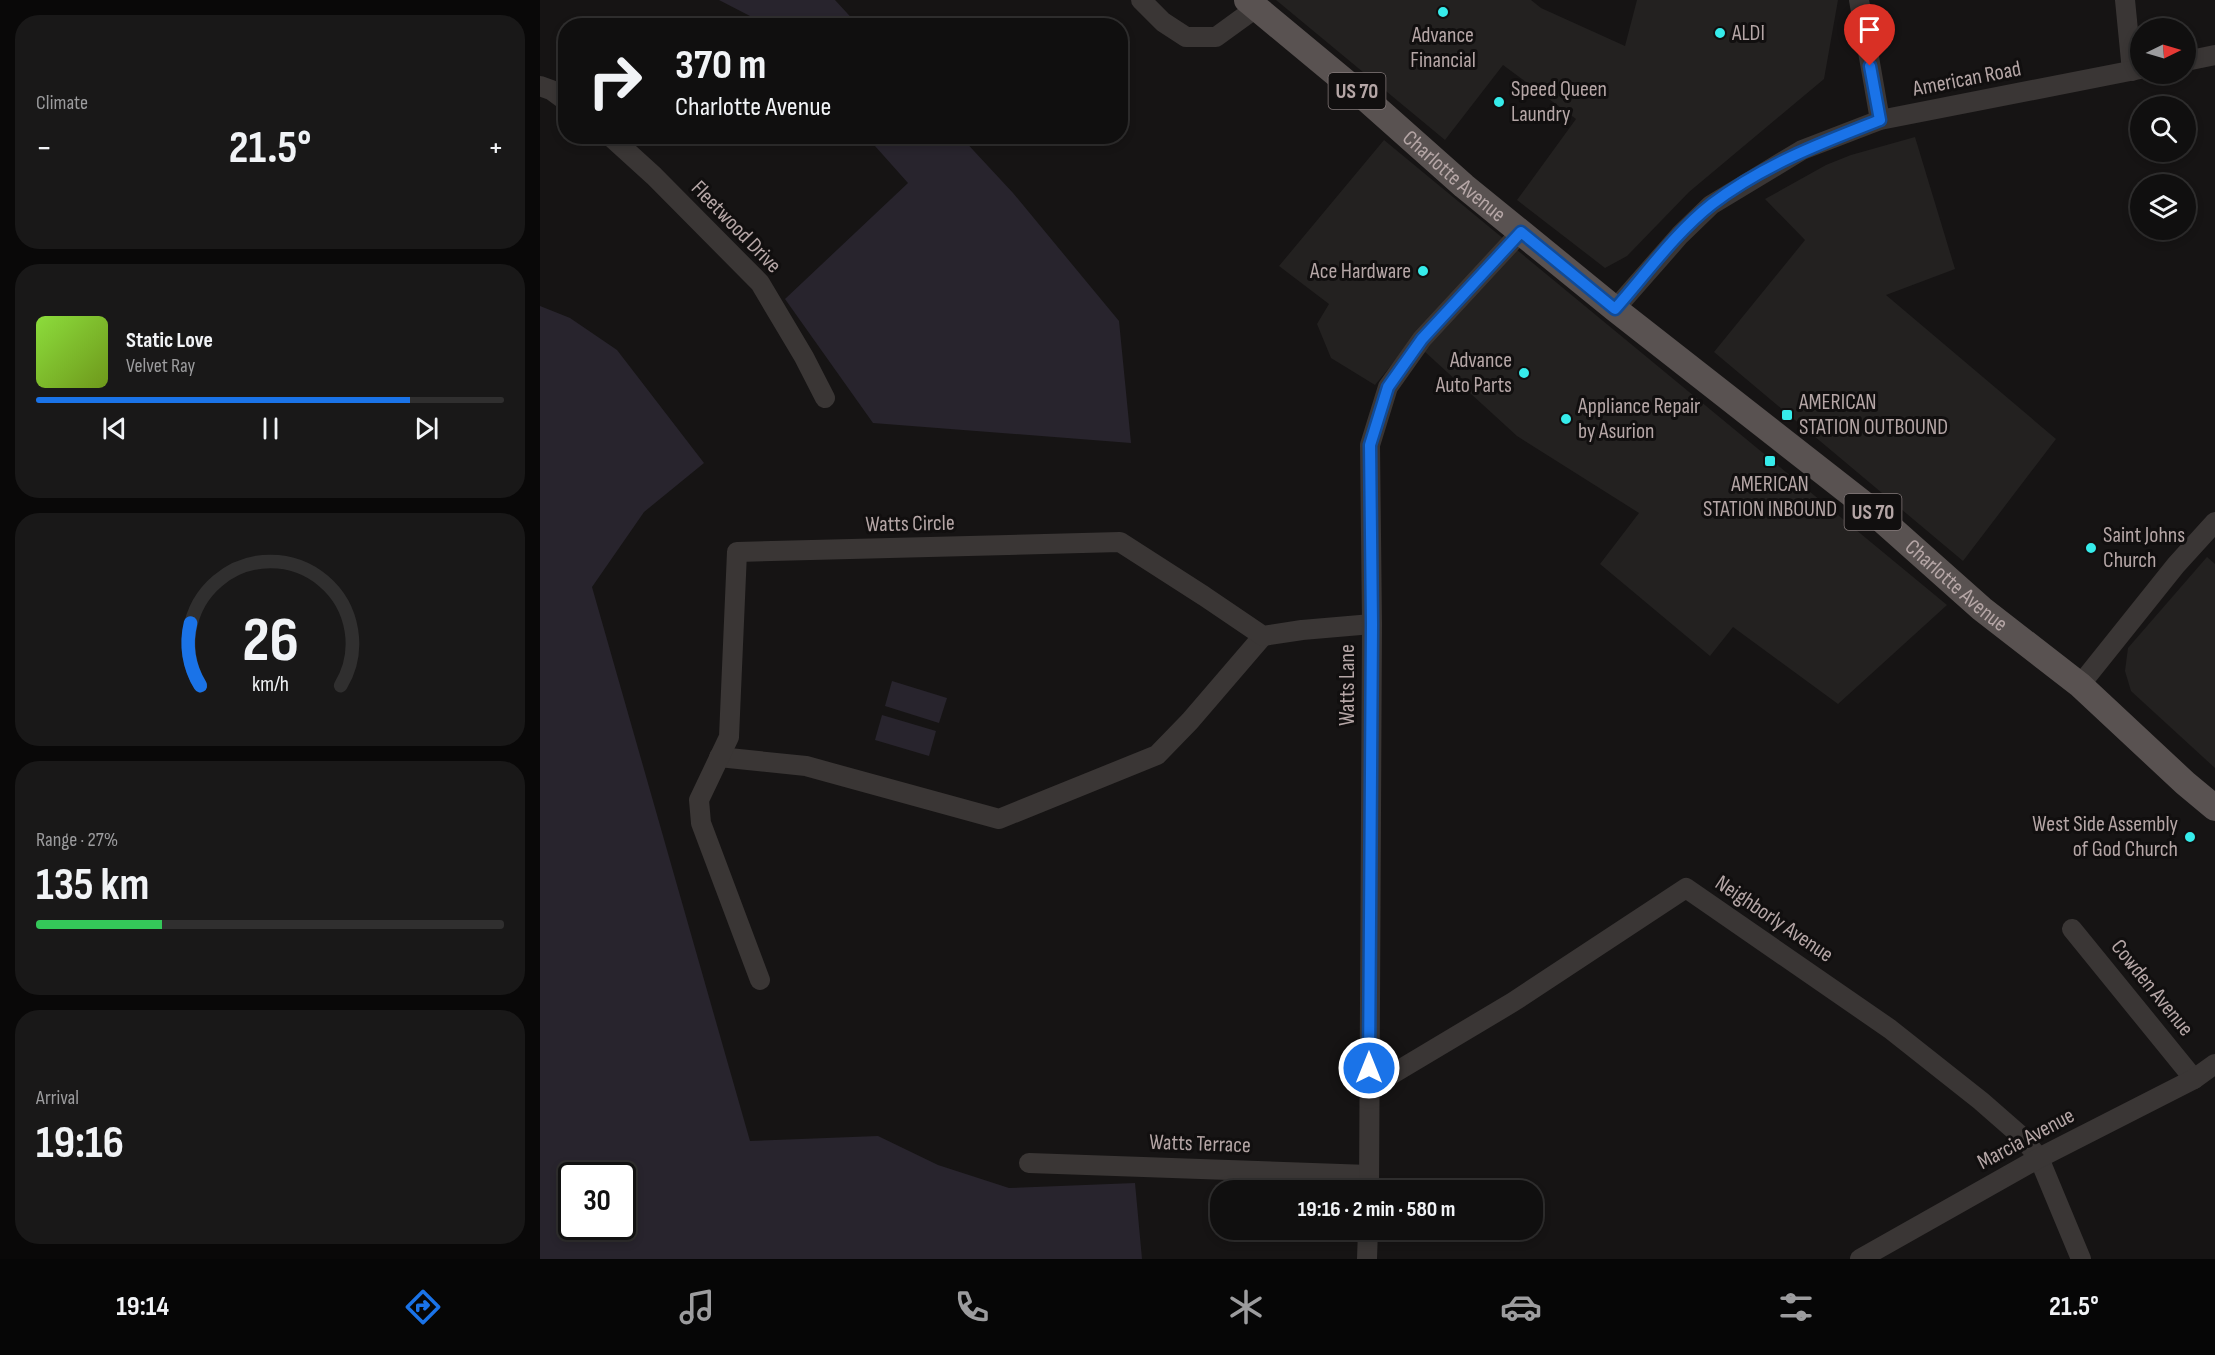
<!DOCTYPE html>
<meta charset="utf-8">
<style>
body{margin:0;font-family:"Sofia Sans Condensed",sans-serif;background:#191818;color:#f1f3f6;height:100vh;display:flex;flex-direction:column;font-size:22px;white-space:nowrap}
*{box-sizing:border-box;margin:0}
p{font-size:20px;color:#9c9c9e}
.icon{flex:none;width:33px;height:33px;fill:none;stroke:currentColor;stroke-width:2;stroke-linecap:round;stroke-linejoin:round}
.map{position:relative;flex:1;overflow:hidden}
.panel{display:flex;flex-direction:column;gap:15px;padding:15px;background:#090808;width:540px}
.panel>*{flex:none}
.top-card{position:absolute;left:18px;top:18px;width:570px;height:126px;border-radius:24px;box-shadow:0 3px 9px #0003,0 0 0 2px #302f2f;background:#100f0f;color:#f1f3f6;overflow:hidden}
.needle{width:39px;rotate:85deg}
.tools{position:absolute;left:1590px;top:18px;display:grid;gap:12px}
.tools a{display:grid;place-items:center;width:66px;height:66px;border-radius:50%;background:#100f0f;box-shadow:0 3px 9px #0003,0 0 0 2px #302f2f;font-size:30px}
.speed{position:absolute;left:18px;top:1162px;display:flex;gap:12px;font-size:30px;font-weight:700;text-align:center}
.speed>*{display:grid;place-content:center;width:78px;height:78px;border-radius:50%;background:#100f0f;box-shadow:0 3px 9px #0003,0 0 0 2px #302f2f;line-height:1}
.speed .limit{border:3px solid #111;border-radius:9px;background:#fff;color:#111}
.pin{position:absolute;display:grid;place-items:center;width:51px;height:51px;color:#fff;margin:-62px -26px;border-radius:50% 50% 50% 0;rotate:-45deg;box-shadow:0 0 6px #0007}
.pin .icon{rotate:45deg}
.me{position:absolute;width:66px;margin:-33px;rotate:0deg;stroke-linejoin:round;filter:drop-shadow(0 0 4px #0008)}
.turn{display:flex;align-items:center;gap:21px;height:126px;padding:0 18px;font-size:27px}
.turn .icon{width:78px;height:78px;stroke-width:2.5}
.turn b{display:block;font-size:42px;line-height:51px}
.big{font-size:45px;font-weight:700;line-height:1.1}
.panel .tile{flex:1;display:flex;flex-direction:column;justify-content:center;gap:9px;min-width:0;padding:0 21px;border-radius:24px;background:#191818}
.panel .dial{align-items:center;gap:0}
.dial svg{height:156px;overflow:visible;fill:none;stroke:#302f2f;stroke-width:7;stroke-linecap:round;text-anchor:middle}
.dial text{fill:#f1f3f6;stroke:none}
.song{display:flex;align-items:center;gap:18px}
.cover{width:72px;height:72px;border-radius:9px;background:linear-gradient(135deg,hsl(90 70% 55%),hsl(80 70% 35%))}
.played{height:6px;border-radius:3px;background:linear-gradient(90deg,#1a73e8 80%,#302f2f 80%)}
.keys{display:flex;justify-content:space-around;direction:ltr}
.heat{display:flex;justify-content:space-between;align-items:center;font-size:33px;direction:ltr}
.charge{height:9px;border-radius:4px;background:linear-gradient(90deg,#34c759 27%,#302f2f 0)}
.trip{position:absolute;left:670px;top:1180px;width:333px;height:60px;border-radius:24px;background:#100f0f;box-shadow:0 3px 9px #0003,0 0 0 2px #302f2f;font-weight:700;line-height:60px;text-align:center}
.dock{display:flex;height:96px;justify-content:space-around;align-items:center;background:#060606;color:#9c9c9e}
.dock .icon{width:42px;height:42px}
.dock .current{color:#1a73e8}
.dock b{font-size:27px;color:#f1f3f6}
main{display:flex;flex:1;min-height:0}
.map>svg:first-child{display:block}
.built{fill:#232120}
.green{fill:#28242d;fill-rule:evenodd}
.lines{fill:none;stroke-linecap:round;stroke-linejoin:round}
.minor{stroke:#3a3635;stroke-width:20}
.major{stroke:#595251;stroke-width:26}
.route-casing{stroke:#114b97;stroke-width:15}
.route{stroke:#1a73e8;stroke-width:10}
.poi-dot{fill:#36eceb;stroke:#110f0f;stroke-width:2}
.labels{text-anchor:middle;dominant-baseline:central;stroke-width:6;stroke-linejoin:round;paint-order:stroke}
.shield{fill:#110f0f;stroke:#847979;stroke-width:1.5}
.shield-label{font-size:21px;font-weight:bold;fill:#b5a6a6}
.poi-label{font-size:22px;fill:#b5a6a6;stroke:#110f0f;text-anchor:start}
.street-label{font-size:22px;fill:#b5a6a6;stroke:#110f0f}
</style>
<main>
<section class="panel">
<div class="tile"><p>Climate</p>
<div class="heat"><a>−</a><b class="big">21.5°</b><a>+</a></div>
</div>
<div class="tile">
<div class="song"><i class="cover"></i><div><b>Static Love</b><p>Velvet Ray</p></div></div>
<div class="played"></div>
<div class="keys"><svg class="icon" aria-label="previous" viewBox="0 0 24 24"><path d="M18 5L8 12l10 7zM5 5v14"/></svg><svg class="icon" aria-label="pause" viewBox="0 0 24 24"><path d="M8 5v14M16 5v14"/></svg><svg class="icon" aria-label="next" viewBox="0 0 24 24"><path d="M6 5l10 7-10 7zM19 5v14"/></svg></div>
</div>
<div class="tile dial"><svg viewBox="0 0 100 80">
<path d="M14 69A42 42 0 1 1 86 69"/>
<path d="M14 69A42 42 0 0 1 9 37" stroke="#1a73e8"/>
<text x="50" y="56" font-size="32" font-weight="700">26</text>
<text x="50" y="72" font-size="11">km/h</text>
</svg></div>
<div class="tile"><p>Range · 27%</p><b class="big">135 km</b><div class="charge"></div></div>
<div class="tile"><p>Arrival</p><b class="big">19:16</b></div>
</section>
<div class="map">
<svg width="1675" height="1259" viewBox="0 0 1675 1259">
<rect width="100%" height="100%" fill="#161414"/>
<g class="built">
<path d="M736 0H991L1001 8 1085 46 1097 0H1298L1284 79 1149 192 1087 256 1065 268 977 200 1036 119 963 65 905 140Z"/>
<path d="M1375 137 1415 269 1346 295 1516 439 1423 561 1174 352 1265 240 1225 199 1286 165 1311 155Z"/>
<path d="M844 140 1407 605 1298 704 1193 627 1170 656 1060 564 1099 513 977 436 872 340 835 385 791 358 777 324 789 304 739 266Z"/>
<path d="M1667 557 1675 564V768L1591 691 1585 671 1588 648Z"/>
</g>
<g class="green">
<path d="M179 0H295L318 25H219L210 16Z"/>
<path d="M327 137H421L473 193 579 321 591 443 333 423 245 299 368 183Z"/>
<path d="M0 306 30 318 77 350 164 463 104 512 52 587 210 1141 338 1136 398 1165 469 1188 595 1183 602 1259H0ZM32 1176H82V1227H32Z"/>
<path d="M352 681 407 698 399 723 345 706Z"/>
<path d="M342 715 396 731 389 756 335 740Z"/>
</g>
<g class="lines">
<g class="minor">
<path d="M601 0 623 22 646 37H676L716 8"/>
<path d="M1319 0 1340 120"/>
<path d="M1585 0 1592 71"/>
<path d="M1646 61 1675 55"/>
<path d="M0 86 11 90 26 101"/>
<path d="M70 136 114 176 220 283 264 357 285 398"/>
<path d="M1075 309 1140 235 1171 205 1262 150 1340 120 1600 69"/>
<path d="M1540 685 1636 565 1675 522"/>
<path d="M179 757 266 766 459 819 617 755 650 721 723 636"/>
<path d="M1532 929 1654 1079"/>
<path d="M220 980 161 823 159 800 189 737 197 552 580 542 664 596 723 636 762 630 832 624"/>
<path d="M829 1088 973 1002 1146 888 1350 1029 1441 1101 1481 1136 1499 1158 1541 1259"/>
<path d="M489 1163 829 1175"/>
<path d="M829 1191 832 624 830 445 848 387 882 339 981 232"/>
<path d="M827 1259 828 1230"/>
<path d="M1320 1259 1499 1158 1654 1079 1675 1064"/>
</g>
<path class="major" id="s1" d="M707 0 825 98 924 186 1075 309 1324 504 1442 609 1540 685 1645 783 1675 808"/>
</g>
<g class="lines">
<g class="route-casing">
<path id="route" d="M829 1068 832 624 830 445 848 387 882 339 981 232 1075 309C1106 274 1135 233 1172 204 1223 165 1281 143 1340 120L1330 66"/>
</g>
<use href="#route" class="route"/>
</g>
<g class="poi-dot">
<circle cx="903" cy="12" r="6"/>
<circle cx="1180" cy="33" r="6"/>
<circle cx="959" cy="102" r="6"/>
<circle cx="883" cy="271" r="6"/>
<circle cx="984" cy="373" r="6"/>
<rect x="1241" y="409" width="12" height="12" rx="3"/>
<circle cx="1026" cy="419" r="6"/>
<rect x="1224" y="455" width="12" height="12" rx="3"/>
<circle cx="1551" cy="548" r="6"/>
<circle cx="1650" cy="837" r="6"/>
</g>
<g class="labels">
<g class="shield">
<rect x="788.5" y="73" width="57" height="36" rx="4.5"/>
<rect x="1304.5" y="494" width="57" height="36" rx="4.5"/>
</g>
<g class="shield-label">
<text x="817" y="91">US 70</text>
<text x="1333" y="512">US 70</text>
</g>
<g class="poi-label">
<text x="1192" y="33">ALDI</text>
<text x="903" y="35" text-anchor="middle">Advance<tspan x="903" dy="25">Financial</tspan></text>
<text x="971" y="89">Speed Queen<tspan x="971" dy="25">Laundry</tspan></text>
<text x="871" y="271" text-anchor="end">Ace Hardware</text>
<text x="972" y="360" text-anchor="end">Advance<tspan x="972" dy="25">Auto Parts</tspan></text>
<text x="1259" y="402">AMERICAN<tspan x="1259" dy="25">STATION OUTBOUND</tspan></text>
<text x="1038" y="406">Appliance Repair<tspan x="1038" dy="25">by Asurion</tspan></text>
<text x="1230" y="484" text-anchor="middle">AMERICAN<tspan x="1230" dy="25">STATION INBOUND</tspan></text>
<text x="1563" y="535">Saint Johns<tspan x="1563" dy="25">Church</tspan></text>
<text x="1638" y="824" text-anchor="end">West Side Assembly<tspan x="1638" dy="25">of God Church</tspan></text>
</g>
<g class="street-label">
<text transform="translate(1427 79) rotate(-11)">American Road</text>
<text stroke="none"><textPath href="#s1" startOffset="272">Charlotte Avenue</textPath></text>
<text transform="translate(196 227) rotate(46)">Fleetwood Drive</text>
<text transform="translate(370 524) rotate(-1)">Watts Circle</text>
<text stroke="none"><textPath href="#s1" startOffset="920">Charlotte Avenue</textPath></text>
<text transform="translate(807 685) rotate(-90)">Watts Lane</text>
<text transform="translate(1234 919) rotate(34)">Neighborly Avenue</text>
<text transform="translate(1612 988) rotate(51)">Cowden Avenue</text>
<text transform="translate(1486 1139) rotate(-28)">Marcia Avenue</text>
<text transform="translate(660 1144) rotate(2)">Watts Terrace</text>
</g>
</g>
</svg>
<div class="tools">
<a><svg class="needle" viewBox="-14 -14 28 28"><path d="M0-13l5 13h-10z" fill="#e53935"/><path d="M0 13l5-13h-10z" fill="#9c9c9e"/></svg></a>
<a><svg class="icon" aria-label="search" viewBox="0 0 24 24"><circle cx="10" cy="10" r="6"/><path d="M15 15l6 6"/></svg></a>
<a><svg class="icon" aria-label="layers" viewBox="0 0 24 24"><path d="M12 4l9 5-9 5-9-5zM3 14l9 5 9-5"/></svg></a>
</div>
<div class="speed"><div class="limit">30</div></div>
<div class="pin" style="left:1330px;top:66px;background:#d93025"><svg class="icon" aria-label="arrive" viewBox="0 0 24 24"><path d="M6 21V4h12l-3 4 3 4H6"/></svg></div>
<svg class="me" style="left:829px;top:1068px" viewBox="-20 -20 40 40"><circle r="17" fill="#1a73e8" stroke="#fff" stroke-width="3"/><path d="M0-11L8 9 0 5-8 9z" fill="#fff"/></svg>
<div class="trip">19:16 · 2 min · 580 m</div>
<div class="top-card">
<div class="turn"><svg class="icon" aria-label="right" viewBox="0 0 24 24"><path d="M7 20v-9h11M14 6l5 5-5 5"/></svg><div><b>370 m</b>Charlotte Avenue</div></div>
</div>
</div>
</main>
<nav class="dock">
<b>19:14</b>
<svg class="icon current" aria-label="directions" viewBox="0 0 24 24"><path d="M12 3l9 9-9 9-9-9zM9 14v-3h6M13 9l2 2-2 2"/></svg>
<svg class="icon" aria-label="music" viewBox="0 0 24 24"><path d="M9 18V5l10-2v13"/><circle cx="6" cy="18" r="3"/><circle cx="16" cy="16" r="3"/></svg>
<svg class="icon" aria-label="phone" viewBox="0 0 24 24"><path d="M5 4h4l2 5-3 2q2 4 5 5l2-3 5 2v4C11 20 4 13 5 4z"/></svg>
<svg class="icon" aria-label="climate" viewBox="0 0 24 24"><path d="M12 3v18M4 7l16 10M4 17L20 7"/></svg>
<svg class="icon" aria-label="car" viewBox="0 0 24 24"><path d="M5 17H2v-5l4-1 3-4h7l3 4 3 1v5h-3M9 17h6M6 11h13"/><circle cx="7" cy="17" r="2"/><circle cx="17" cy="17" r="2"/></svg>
<svg class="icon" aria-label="filters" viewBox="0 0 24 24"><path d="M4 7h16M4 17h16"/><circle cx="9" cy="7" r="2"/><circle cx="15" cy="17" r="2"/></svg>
<b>21.5°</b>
</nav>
